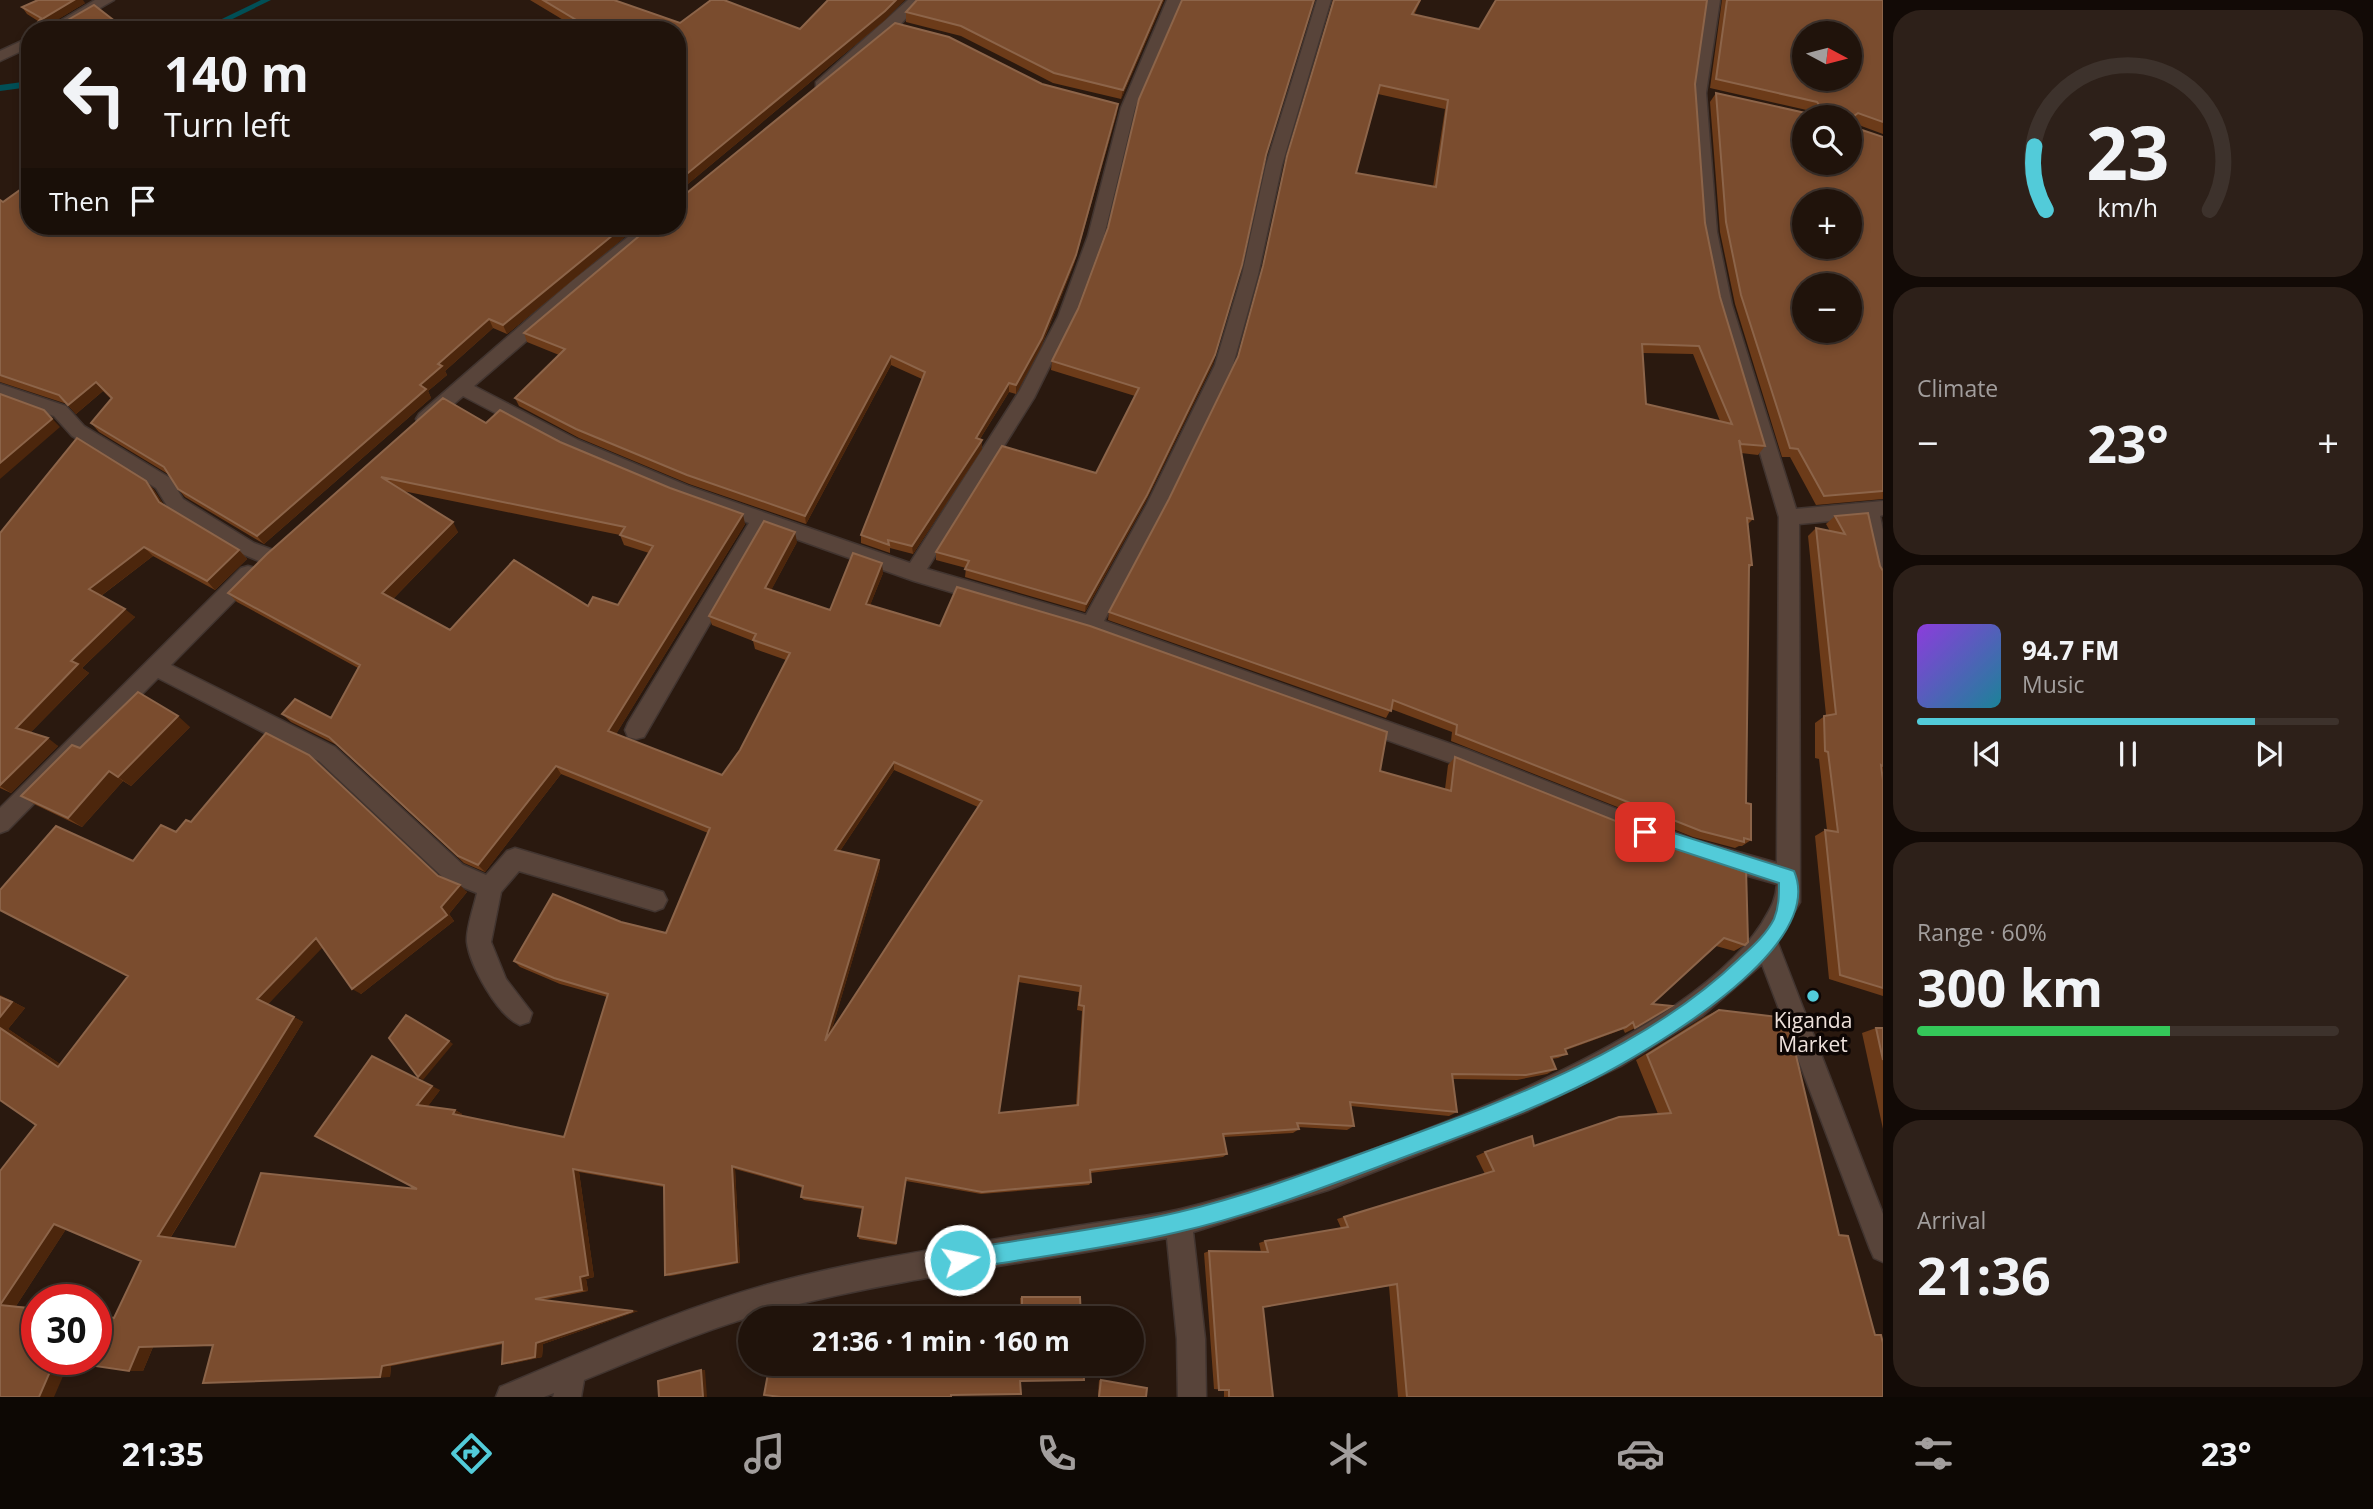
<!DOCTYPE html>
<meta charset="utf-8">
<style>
body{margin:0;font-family:"Open Sans",sans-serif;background:#2d2019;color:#f1f3f6;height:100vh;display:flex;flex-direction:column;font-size:26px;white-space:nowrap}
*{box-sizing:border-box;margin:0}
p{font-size:23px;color:#a29e9d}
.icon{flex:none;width:38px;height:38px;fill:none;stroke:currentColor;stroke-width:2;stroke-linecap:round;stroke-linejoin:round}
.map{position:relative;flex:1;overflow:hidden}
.sheet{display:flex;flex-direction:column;gap:10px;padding:10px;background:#120a06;width:490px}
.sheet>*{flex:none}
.guide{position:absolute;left:21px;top:21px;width:665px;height:214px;border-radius:28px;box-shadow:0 4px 10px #0003,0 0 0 2px #3d322c;background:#20130b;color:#f1f3f6;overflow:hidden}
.needle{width:46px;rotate:97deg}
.fabs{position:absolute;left:1792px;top:21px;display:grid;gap:14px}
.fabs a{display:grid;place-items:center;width:70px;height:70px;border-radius:50%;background:#20130b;box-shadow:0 4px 10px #0003,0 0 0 2px #3d322c;font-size:35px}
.speed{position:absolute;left:21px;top:1284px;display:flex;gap:14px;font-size:35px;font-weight:700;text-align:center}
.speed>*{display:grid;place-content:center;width:91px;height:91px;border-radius:50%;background:#20130b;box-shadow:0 4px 10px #0003,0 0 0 2px #3d322c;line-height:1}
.speed .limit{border:10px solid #d22;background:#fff;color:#111}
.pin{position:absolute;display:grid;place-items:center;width:60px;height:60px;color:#fff;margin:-30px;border-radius:14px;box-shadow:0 4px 10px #0006}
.me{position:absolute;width:77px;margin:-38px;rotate:80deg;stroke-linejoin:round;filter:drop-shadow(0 0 5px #0008)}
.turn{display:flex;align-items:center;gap:24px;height:147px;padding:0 28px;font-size:32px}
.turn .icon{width:91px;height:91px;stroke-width:2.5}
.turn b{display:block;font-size:49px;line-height:60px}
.then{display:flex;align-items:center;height:66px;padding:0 28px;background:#0003;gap:14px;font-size:26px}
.big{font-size:52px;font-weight:700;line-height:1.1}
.sheet .tile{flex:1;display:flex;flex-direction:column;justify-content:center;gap:10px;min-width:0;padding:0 24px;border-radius:28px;background:#2d2019}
.sheet .dial{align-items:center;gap:0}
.dial svg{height:182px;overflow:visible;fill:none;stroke:#3d322c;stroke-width:7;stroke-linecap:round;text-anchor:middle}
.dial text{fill:#f1f3f6;stroke:none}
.song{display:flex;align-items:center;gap:21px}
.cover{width:84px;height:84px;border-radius:10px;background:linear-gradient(135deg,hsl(270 70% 55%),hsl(190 70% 35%))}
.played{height:7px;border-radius:4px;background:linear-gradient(90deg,#52cbd9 80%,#3d322c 80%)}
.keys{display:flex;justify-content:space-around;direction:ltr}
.heat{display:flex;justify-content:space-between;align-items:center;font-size:38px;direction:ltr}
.charge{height:10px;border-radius:5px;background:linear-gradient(90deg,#34c759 60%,#3d322c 0)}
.trip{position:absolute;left:738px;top:1306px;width:406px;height:70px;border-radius:35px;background:#20130b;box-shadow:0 4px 10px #0003,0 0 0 2px #3d322c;font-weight:700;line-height:70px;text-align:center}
.tab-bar{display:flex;height:112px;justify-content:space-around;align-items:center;background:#0d0804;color:#a29e9d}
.tab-bar .icon{width:49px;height:49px}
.tab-bar .active{color:#52cbd9}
.tab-bar b{font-size:32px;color:#f1f3f6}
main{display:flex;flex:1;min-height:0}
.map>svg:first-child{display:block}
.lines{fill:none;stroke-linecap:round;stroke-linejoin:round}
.stream{fill:#014f56;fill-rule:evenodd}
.minor-casing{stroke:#423530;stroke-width:3}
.minor{fill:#58443a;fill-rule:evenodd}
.wall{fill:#6c3b19;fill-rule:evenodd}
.shaded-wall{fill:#4c260c}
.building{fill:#7a4c2e;stroke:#8c6449;stroke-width:2;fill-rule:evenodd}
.route{fill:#52cbd9;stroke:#35848d;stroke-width:2}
.poi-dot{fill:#52cbd9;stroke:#0d0604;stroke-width:2.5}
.labels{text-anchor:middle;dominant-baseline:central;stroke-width:7;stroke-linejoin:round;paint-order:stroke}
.poi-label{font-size:21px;fill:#eee1db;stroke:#0d0604}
</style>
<main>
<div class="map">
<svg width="1883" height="1397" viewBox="0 0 1883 1397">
<rect width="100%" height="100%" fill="#2a190f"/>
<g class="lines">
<g class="stream">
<path d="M261 0H271L210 30H199Z"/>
<path d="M30 81V87L0 91V85Z"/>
</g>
<g class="minor-casing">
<g id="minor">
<path d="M95 0H114L62 30H45Z"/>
<path d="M908 0H923L897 28 826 88H816V82Z"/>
<path d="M1167 0H1181L1135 108 1104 236 1074 317 1034 398 927 569 1086 615 1147 504 1215 365 1242 275 1266 165 1317 0H1331L1282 165 1258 275 1233 365 1165 506 1104 621 1468 750 1692 839 1777 863 1779 517 1716 305 1701 232 1692 93 1706 0H1720L1706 93 1717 232 1732 305 1796 509 1883 501V515L1880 516 1883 530V581L1876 579 1873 573 1861 518 1799 524 1800 902 1777 941 1883 1214V1262L1874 1258 1870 1249 1762 964 1702 1016 1621 1066 1528 1111 1328 1190 1193 1232 1205 1339 1206 1397H1178L1177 1339 1167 1238C1038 1262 907 1276 779 1309 713 1326 648 1354 584 1380L581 1397H553L554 1393 544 1397H496L500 1387C591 1349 682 1307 777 1282 875 1256 977 1243 1076 1226 1111 1220 1147 1217 1181 1209 1331 1171 1678 1054 1762 923 1770 909 1776 901 1777 884L1691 860 1454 764 1089 633 914 581 765 528 644 737 636 739 628 737 625 730 628 723 749 523 674 496 566 450 463 396 431 424H419L416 419 419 414 573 280 642 226H660L474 386 578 440 688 486 910 563 1020 390 1058 317 1088 236 1121 108Z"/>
<path d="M30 37V47L0 61V51Z"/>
<path d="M0 384 66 406 84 426 170 478 183 499 254 543 273 550 276 556 273 562 266 564 240 553 169 509 156 488 72 436 54 416 0 397Z"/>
<path d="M248 566 255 568 258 574 255 580 171 665 335 747 463 865 486 875 507 851 515 848 663 892 667 900 663 908 655 911 519 871 501 892 491 942 506 979 532 1013 529 1022 520 1025C498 1016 470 966 467 942 466 928 474 907 477 893L447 881 319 761 158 678 8 830 0 833V808L241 568Z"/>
</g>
</g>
<use href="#minor" class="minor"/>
</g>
<g class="wall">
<path d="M530 0H614L680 23 800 29 885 20 677 193V30H580Z"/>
<path d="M917 0H1164L1121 99 1053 83 961 36 906 22V12Z"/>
<path d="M1333 0H1421L1414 15 1695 84 1705 223 1720 297 1765 446 1758 455 1741 453 1753 519 1748 524 1752 565 1749 569 1746 803 1751 840 1742 846H1739L1735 848 1693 837 1451 741 1452 732 1391 709 1386 718 1108 620 1109 612 1169 499 1238 358 1261 276 1285 166ZM1378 94 1445 109 1433 187 1356 173ZM1643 353 1693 354 1720 421 1646 404Z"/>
<path d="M1722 0H1883V134L1856 124V128L1883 137V499L1816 505 1790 457H1782L1735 304 1720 232 1710 102 1716 93 1810 114 1812 113 1811 111 1710 88Z"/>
<path d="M85 3 48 25H120L123 30H36L34 27 38 21 27 14 22 7Z"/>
<path d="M1042 84 1117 113 1074 264 1041 347 1016 394 1009 392 980 439 982 440V449L913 554 890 548V553L861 543V535L922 379 891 365 806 524 689 484 579 438 519 406 515 398 559 355 527 342 524 333Z"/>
<path d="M1265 159 1213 364 1145 503 1085 612 965 577 966 568 936 560V552L1096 473 1135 396 1051 370 1052 361 1078 309 1108 228Z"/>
<path d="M0 200 30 226H638L507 334 493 328 445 371 447 375 428 391 431 398 264 544 185 497 178 489 168 474 99 432 91 423 111 399 103 391 76 414 67 404 0 382Z"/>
<path d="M443 398 486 423 560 442 745 524 616 734 722 775 740 750 786 660 755 649 753 641 712 625 709 616 797 542 771 590 830 610 883 573 870 605 1380 771 1445 789 1448 765 1455 757 1745 945 1734 951 1716 946 1652 1004 1635 1028 1625 1033 1623 1029 1566 1050 1567 1054 1558 1058 1552 1059 1556 1069 1547 1074 1517 1080 1453 1079 1457 1112 1449 1116 1351 1106 1354 1126 1347 1130 1298 1127 1299 1129 1293 1133 1224 1137 1227 1154 1223 1157 1090 1173 1091 1182 1089 1185 981 1194 906 1181 896 1245 859 1239 858 1236 862 1209 804 1200 801 1197 803 1188 735 1169 740 1263 670 1276 665 1275 664 1187 579 1172 594 1277 586 1279 588 1291 543 1300 638 1311 543 1344 542 1357 510 1364H502L503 1344 391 1366 390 1377 203 1383 213 1346 153 1347 143 1371H129L69 1362 0 1397V1171L36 1125 0 1100V995L25 1008 8 1029 60 1064 128 976 133 861 191 822 438 876 467 892 449 914 454 921 361 994 322 947 268 1004 303 1022 171 1237 235 1247 417 1189 315 1136 440 1090 427 1107 455 1110 462 1114V1116L564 1137 607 997 560 984 520 967 514 961 621 922 666 933 708 833 561 774 485 872 464 863 337 745 291 722 282 714 331 718 358 668 237 602 228 593ZM403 491 620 535 624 545 649 553 618 605 588 606 450 630 393 599 458 532ZM894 770 978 807 831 1032 880 867 879 860 840 851ZM1018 982 1079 992 1077 1010 1082 1011 1076 1105 999 1113ZM66 1229 141 1261 115 1317 96 1315V1360H37V1308L16 1306Z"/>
<path d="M146 481 154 490 163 504 239 550 247 559 215 590 153 556 101 596 135 617 82 668 89 673 30 733 58 746 11 793 0 788V533Z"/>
<path d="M1835 516 1883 571V996L1829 979 1815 836 1825 830H1827L1819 759 1815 758V723L1826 715 1808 536 1816 528 1830 531 1826 524Z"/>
<path d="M190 727 131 786 123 781 82 827 36 805 21 796 80 748Z"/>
<path d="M1719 1010 1839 1235 1883 1397H1398L1389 1286 1263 1307 1273 1397H1224V1390L1214 1389 1204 1253 1209 1251 1261 1252 1259 1243 1265 1241 1341 1228 1337 1219 1485 1174 1476 1156 1485 1152 1534 1146 1658 1114 1636 1060 1706 1016Z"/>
<path d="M1876 1028H1883V1129L1862 1033Z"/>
<path d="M1022 1297 1081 1318H1021L1020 1298Z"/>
<path d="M1099 1380 1147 1388 1146 1397H1098Z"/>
</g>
<g class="shaded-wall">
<path d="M74 0H83L85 3 44 28 38 25 39 21Z"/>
<path d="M896 0H905L885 20 677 193V182Z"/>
<path d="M1162 0H1164L1121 99 1123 90Z"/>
<path d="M120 25 123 30H111Z"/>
<path d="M1118 104 1117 113 1074 264 1041 347 1016 394V385Z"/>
<path d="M624 226H638L507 334 503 325Z"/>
<path d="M1242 265 1213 364 1145 503 1085 612 1086 604Z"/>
<path d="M489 319 493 328 445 371 447 375 428 391 431 398 264 544 257 536 420 385 438 364Z"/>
<path d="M891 356V365L806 524 805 516Z"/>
<path d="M96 382 103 391 76 414 68 405Z"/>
<path d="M1009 383V392L975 447 976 438Z"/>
<path d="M44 410 60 427 0 479V463Z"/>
<path d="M982 440V449L913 554 912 546Z"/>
<path d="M146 481 154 490 168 511 159 502Z"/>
<path d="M743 514 745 524 613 739 608 731Z"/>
<path d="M453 522 458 532 389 603 382 593Z"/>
<path d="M795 532 797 542 767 598 765 588Z"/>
<path d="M144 547 153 556 98 598 89 589Z"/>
<path d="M239 550 247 559 215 590 207 581Z"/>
<path d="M882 563 883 573 867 613 866 604Z"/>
<path d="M125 609 135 617 82 668 89 673 27 736 16 728 71 661Z"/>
<path d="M178 716 190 727 131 786 118 777Z"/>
<path d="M48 738 58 746 11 793 0 786Z"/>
<path d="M894 762V770L836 857 835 850Z"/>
<path d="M556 766 561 774 485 872 478 865Z"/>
<path d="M109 771 123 781 82 827 68 818Z"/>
<path d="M879 860 880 867 827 1046 825 1041Z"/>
<path d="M460 885 467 892 449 914 454 921 361 994 352 989 441 907Z"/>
<path d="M316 938 325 945 268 1004 257 999Z"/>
<path d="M0 995 25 1008 8 1029 72 1072 58 1067 0 1028Z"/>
<path d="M294 1017 303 1022 170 1238 158 1236Z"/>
<path d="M1626 1027 1616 1032 1556 1054 1565 1049Z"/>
<path d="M449 1041 453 1044 423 1080 418 1077Z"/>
<path d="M432 1086 440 1090 426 1109 417 1105Z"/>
<path d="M455 1110 462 1114 461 1118 453 1114Z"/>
<path d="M732 1166 735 1169 740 1263 737 1262Z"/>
<path d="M573 1169 579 1172 594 1277 586 1279 588 1291 582 1290 580 1277Z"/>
<path d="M54 1224 68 1226 16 1306 0 1305Z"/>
<path d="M633 1311H638L543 1344 542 1357 510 1364H502L536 1343Z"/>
<path d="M139 1347H153L143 1371H129Z"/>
<path d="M55 1360H70L54 1397H39Z"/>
<path d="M382 1366H391L390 1377H380Z"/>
<path d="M701 1370H705L707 1397H703Z"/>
</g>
<g class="building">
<path d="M38 0H74L39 21 38 25H59L94 5 120 25 111 30H39L34 27 41 18 22 7Z"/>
<path d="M543 0H614L680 23 711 0H724L800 29 828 0H896L885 11 677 182V30H593Z"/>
<path d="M917 0H1162L1123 90 1054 73 961 26 906 12Z"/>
<path d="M1182 0H1314L1266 155 1242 265 1215 355 1147 495 1086 604 965 569 969 561 936 552 1002 446 1096 473 1139 388 1052 361 1078 309 1108 228 1139 99Z"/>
<path d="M1334 0H1420L1412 14 1479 29 1496 0H1707L1695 84 1705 223 1720 297 1765 446 1741 444 1739 440 1753 519 1747 518 1752 565H1749L1746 803 1751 804V840L1744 838V842L1701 831 1456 734 1457 725 1393 700 1391 711 1109 612 1169 499 1238 357 1263 266 1287 156ZM1380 85 1448 100 1436 187 1356 173ZM1642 344 1699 346 1732 424 1646 404Z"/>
<path d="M1727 0H1883V122L1858 113 1854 116 1856 128 1883 137V491L1824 496 1798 449 1790 448 1741 295 1726 222 1716 93 1810 114 1821 108 1817 102 1716 79ZM1804 33H1850V79H1804ZM1804 117H1850V163H1804ZM1804 201H1850V247H1804ZM1804 285H1850V331H1804Z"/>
<path d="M895 23 949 37 1042 84 1118 104 1076 255 1042 338 1016 385 1009 383 976 438 982 440 912 546 888 540 889 545 861 535 925 372 891 356 805 516 687 475 576 429 515 398 565 349 524 333 651 226H677V201Z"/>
<path d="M20 190 30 194V226H624L503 325 489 319 438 364 442 366 420 385 426 389 257 536 178 489 164 467 91 423 112 398 96 382 68 405 59 395 0 375V200L3 202Z"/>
<path d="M0 394 44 410 52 419 0 463Z"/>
<path d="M443 398 486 423 500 410 560 442 670 488 743 514 608 731 722 775 740 750 790 653 753 640 756 634 709 616 764 521 795 532 765 588 830 610 853 553 882 563 866 604 940 626 957 587 1090 626 1387 732 1380 771 1451 791 1455 757 1701 855 1746 868 1748 942 1745 945 1724 938 1652 1004 1672 1006 1635 1028 1633 1022 1626 1027 1565 1049 1567 1054 1551 1057 1556 1069 1526 1075 1452 1074 1457 1112 1350 1102 1354 1126 1297 1123 1299 1129 1223 1134 1227 1154 1090 1170 1091 1182 982 1192 906 1178 896 1243 858 1236 863 1207 801 1197 803 1186 732 1166 737 1262 665 1275 664 1185 573 1169 588 1275 580 1277 582 1290 535 1299 633 1311 536 1343 535 1357 502 1364 503 1342 382 1366 380 1377 203 1383 213 1345 139 1347 129 1371 55 1360 39 1397H0V1171L36 1125 0 1100V1028L58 1067 128 976 0 910V890L56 826 133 861 161 825 176 832 186 820 191 822 266 733 309 755 438 876 460 885 441 907 447 915 352 989 316 938 257 999 294 1017 158 1236 235 1247 261 1173 417 1189 315 1136 372 1056 432 1086 417 1105 455 1110 453 1114 564 1137 608 994 554 978 514 961 553 894 621 922 666 933 710 828 556 766 478 865 458 856 329 737 282 714 295 699 331 718 360 665 228 593 267 554ZM381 477 625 527 620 535 653 546 618 605 593 597 588 606 514 560 450 630 382 593 453 522ZM894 762 982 801 825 1041 879 860 835 850ZM1019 976 1081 986 1079 1005 1084 1006 1078 1105 999 1113ZM54 1224 141 1261 114 1318 96 1316V1360H37V1309L0 1305Z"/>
<path d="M77 438 146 481 159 502 239 550 207 581 144 547 89 589 125 609 71 661 78 664 16 728 48 738 0 785V533Z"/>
<path d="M1868 513 1880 566 1883 571V766L1881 765 1883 780V988L1840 975 1825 830 1838 832 1828 752 1825 751 1824 716 1836 714 1816 528 1845 534 1835 516Z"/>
<path d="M138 692 178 716 118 777 109 771 68 818 21 796 72 745 80 748Z"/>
<path d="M0 997 12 1002 0 1017Z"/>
<path d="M1719 1010 1787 1018 1839 1235 1848 1236 1875 1335H1881L1883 1343V1397H1407L1397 1284 1263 1307 1273 1397H1229V1390H1219L1209 1251 1268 1252 1265 1241 1348 1227 1344 1217 1494 1171 1485 1152 1532 1136 1534 1146 1619 1117 1671 1113 1647 1055Z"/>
<path d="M406 1015 449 1041 418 1077 389 1038Z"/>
<path d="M1876 1028H1883V1060Z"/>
<path d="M1022 1297H1080L1081 1318H1022Z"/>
<path d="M770 1363H1083L1084 1380 1020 1381 1021 1394 951 1395V1397H781L764 1395Z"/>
<path d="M701 1370 703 1397H659L658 1381Z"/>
<path d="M1101 1380 1147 1388 1146 1397H1099Z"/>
</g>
<path class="route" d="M1645 824 1788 869 1794 871C1828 949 1645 1053 1590 1081 1529 1112 1463 1135 1399 1159 1327 1186 1253 1215 1178 1232 1107 1249 1032 1257 960 1270L952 1267 949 1260 952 1253 960 1250C1032 1237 1107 1229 1179 1212 1251 1195 1321 1168 1390 1143 1512 1098 1644 1050 1739 959 1752 947 1766 935 1774 919 1779 907 1779 895 1779 883L1639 837 1636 832 1639 826Z"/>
<circle class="poi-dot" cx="1813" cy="996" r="7"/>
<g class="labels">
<g class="poi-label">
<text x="1813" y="1020">Kiganda<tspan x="1813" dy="24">Market</tspan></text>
</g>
</g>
</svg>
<div class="fabs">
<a><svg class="needle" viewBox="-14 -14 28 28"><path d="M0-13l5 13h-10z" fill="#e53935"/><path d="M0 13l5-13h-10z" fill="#a29e9d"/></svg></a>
<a><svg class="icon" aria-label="search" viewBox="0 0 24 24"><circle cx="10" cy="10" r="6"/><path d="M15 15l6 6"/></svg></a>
<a>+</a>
<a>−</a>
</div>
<div class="speed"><div class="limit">30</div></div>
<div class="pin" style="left:1645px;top:832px;background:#d93025"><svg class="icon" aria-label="arrive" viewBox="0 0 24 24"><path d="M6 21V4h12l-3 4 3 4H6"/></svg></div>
<svg class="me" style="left:960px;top:1260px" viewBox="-20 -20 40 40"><circle r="17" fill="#52cbd9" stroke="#fff" stroke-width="3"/><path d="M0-11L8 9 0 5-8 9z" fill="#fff"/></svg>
<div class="trip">21:36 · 1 min · 160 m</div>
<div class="guide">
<div class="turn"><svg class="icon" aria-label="left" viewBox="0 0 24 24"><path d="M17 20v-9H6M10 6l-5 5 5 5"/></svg><div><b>140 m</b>Turn left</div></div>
<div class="then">Then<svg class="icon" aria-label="arrive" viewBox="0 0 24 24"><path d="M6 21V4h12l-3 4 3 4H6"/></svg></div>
</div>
</div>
<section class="sheet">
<div class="tile dial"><svg viewBox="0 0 100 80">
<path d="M14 69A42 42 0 1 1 86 69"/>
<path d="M14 69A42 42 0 0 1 9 41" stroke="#52cbd9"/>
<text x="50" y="56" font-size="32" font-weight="700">23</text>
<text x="50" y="72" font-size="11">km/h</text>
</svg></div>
<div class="tile"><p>Climate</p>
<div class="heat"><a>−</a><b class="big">23°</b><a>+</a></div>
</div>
<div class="tile">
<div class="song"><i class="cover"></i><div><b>94.7 FM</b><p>Music</p></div></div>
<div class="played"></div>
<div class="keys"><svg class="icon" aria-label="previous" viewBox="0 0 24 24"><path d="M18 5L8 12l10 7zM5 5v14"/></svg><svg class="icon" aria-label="pause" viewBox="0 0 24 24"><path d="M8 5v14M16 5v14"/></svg><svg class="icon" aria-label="next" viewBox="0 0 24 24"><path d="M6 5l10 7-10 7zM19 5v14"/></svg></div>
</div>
<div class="tile"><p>Range · 60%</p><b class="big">300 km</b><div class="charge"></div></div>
<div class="tile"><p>Arrival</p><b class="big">21:36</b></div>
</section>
</main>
<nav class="tab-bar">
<b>21:35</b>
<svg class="icon active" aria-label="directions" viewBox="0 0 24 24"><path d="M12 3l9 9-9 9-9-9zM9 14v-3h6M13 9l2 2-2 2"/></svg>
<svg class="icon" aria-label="music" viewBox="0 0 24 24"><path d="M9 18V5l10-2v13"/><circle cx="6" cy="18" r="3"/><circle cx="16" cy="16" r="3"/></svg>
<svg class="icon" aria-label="phone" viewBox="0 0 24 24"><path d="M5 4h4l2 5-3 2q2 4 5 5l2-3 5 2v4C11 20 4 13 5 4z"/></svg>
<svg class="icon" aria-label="climate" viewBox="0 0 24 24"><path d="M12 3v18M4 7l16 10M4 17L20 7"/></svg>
<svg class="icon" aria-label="car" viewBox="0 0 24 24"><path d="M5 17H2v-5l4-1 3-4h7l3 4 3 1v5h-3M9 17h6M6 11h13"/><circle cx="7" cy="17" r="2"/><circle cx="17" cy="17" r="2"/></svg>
<svg class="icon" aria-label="filters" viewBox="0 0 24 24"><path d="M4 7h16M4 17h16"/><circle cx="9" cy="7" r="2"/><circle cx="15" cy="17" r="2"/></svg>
<b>23°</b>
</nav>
